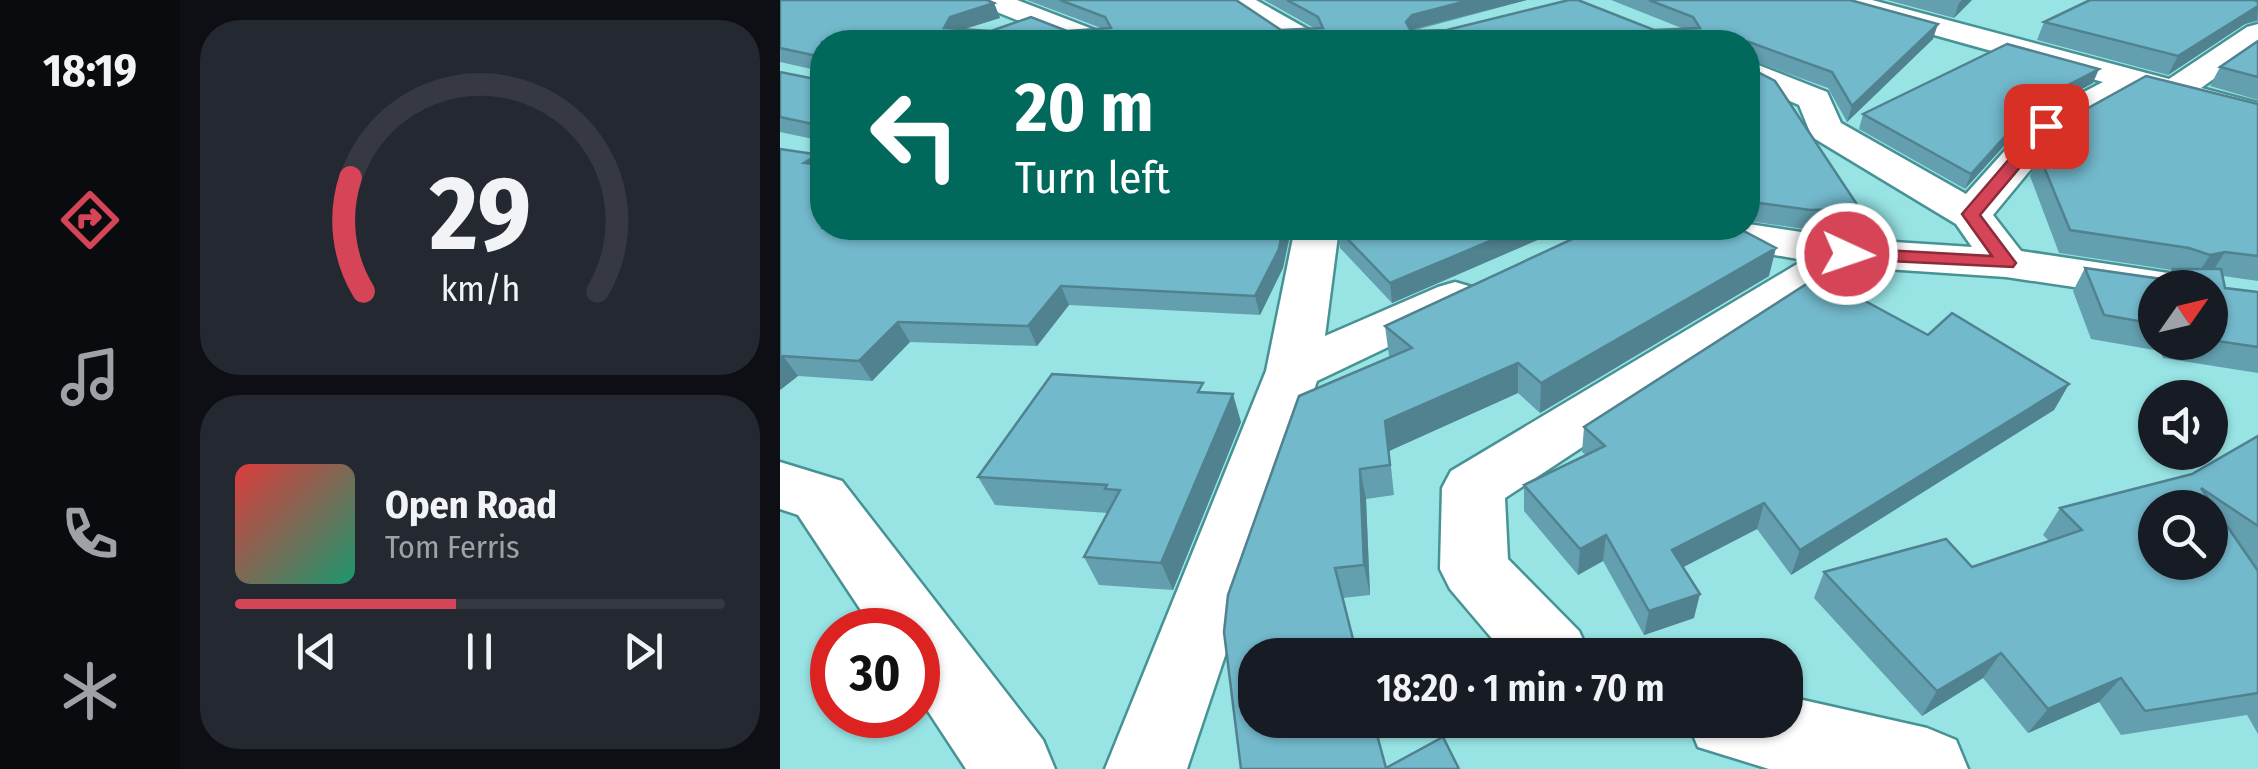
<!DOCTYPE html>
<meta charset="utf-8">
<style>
body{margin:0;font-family:"Fira Sans Condensed",sans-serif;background:#242831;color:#f1f3f6;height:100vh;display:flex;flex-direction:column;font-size:38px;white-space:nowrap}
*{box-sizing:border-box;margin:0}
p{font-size:32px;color:#9ea1a6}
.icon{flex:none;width:55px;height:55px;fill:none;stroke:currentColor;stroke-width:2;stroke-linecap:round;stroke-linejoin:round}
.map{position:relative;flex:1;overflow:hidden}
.panel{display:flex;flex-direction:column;gap:20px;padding:20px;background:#0d0f14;width:600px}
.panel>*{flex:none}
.banner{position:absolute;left:30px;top:30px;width:950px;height:210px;border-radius:40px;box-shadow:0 2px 8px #0004;background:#00695c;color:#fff;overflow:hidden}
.needle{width:65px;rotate:56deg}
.buttons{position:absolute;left:1358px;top:270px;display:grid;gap:20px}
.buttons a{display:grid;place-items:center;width:90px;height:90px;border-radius:50%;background:#171b24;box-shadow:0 2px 8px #0004;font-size:50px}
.speed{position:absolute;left:30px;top:608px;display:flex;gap:20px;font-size:50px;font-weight:700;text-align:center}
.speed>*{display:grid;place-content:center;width:130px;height:130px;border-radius:50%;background:#171b24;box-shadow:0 2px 8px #0004;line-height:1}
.speed .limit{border:15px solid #d22;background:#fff;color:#111}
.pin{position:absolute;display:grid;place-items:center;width:85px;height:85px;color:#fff;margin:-42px;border-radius:20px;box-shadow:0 5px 15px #0006}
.me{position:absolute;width:110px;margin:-55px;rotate:93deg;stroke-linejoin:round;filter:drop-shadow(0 0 8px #0008)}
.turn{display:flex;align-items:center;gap:35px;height:210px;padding:0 40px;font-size:45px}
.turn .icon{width:130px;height:130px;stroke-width:2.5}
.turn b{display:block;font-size:70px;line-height:85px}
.panel .card{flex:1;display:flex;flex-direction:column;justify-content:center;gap:15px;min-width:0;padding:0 35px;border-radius:40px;background:#242831}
.panel .dial{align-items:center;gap:0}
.dial svg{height:260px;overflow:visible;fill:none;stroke:#363941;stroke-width:7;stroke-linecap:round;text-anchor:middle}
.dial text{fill:#f1f3f6;stroke:none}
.song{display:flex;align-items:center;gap:30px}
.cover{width:120px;height:120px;border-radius:15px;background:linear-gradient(135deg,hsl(0 70% 55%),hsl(160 70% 35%))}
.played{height:10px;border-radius:5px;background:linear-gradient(90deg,#d54457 45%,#363941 45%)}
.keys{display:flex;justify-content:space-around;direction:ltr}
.trip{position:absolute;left:458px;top:638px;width:565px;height:100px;border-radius:40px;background:#171b24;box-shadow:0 2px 8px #0004;font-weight:600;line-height:100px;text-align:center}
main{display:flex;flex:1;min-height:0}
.tab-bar{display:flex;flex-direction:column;width:180px;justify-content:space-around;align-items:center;background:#090b0e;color:#9ea1a6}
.tab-bar .icon{width:70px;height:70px}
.tab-bar .active{color:#d54457}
.tab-bar b{font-size:45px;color:#f1f3f6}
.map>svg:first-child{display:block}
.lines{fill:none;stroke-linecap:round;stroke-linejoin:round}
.minor-casing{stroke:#469294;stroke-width:5}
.minor{fill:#fff;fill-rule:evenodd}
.wall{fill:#639faf;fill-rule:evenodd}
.shaded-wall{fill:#50828f}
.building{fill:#73b9cc;stroke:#50828f;stroke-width:2.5;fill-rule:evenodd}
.route{fill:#d54457;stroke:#8a2c39;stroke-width:2.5}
</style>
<main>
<nav class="tab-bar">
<b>18:19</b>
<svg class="icon active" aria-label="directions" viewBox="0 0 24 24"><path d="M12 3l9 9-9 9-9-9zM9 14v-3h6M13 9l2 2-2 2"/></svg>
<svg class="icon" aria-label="music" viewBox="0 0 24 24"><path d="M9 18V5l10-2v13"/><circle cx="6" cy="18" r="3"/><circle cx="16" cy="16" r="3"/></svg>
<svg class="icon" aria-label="phone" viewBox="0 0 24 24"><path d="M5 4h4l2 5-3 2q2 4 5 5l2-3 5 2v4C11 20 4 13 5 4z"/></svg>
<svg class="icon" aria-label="climate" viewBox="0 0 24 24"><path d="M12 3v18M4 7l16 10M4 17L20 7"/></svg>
</nav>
<section class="panel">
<div class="card dial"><svg viewBox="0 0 100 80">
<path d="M14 69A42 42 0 1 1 86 69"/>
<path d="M14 69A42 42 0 0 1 10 34" stroke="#d54457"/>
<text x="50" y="56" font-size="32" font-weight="700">29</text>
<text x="50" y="72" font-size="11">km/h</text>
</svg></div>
<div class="card">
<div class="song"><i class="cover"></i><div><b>Open Road</b><p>Tom Ferris</p></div></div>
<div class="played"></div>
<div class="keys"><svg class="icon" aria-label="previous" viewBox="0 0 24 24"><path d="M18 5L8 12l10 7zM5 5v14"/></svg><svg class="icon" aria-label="pause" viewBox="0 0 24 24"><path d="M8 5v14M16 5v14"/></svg><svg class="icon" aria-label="next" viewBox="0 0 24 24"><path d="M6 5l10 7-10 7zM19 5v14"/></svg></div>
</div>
</section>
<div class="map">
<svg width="1478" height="769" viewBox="0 0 1478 769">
<rect width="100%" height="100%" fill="#98e4e5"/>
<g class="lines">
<g class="minor-casing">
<g id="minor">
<path d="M198 0H237L328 35 332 42H292L202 6Z"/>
<path d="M442 0H476L538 35 542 42H506Z"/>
<path d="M1046 0H1092L1389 79 1467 27 1478 24V47L1421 88 1478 103V125L1356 91 1280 134 1213 215 1241 251 1395 274 1412 278 1419 288H1375V299L1226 277 1076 267 725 498 728 559 799 631 810 655H726L670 589 660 569 662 488 671 471 1024 260 954 248 850 241 834 237 828 228H968V224L1067 239 1192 247 1176 224 1032 137 1019 105 968 83V61L1047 92 1061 123 1186 194 1254 118 1323 82 1050 6Z"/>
<path d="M515 228H559L545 336 658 287 675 282 692 287 699 297 692 307 537 381 407 769H325L486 371Z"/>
<path d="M0 462 62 481 263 740 275 769H186L138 696V630H94L18 515 0 509Z"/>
<path d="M1005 696 1147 728 1176 740 1188 769H989L918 747 907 720H1005Z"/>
</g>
</g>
<use href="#minor" class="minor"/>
</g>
<g class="wall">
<path d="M0 0 214 3 220 18 185 29 211 31H287L321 28 247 0H456L501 30 534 28 484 0H747L632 31 874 30 904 29 831 0H1070L1153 39 1067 122 1048 88 968 59 42 42V228H512L503 268 480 315 289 305 257 346 130 342 92 381 18 376 0 390V149L34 154 33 139 0 132V72L35 79 36 70 0 62Z"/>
<path d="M1107 0H1192L1174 18Z"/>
<path d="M1478 1V21L1465 24 1388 75 1257 40 1264 22Z"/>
<path d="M1478 41V100L1430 86 1440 67Z"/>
<path d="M968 67 1080 209 1074 228 1025 229 968 221Z"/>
<path d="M1313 83 1251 116 1185 189 1079 129 1083 114Z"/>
<path d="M1478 104V281L1443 276 1445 288 1478 292V373L1383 358 1380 351 1311 339 1293 291 1305 268 1386 279 1392 270 1279 253 1250 176 1259 155ZM1375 288H1430V342H1375Z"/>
<path d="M557 228H785L612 303 560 248Z"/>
<path d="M989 276 760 413 738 393 609 451 614 495 586 499 590 595 563 598 606 768 679 769H461L610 357 609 356 605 326Z"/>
<path d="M1148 335 1289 384 1274 410 1011 575 977 529 903 567 914 618 864 635 823 561 798 575 744 511V485L806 455 802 452 804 427Z"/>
<path d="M427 393 461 422 393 590 319 585 304 557 328 513 215 505 198 477Z"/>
<path d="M1478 436V569L1475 566 1478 571V734L1467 715 1341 735 1319 702 1248 733 1203 678 1142 716 1034 598 1044 572 1192 567 1269 541 1263 535 1280 508 1412 474Z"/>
</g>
<g class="shaded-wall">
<path d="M690 0H747L633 29 627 37 626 22 632 15Z"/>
<path d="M1182 0H1192L1174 18 1179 3Z"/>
<path d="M214 3 220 18 177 31 164 28 170 17Z"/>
<path d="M1478 6 1477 20 1465 24 1388 75 1398 56Z"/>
<path d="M1158 24 1153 39 1067 122 1072 106Z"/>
<path d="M1319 69 1313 83 1251 116 1185 189 1191 174 1257 101Z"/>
<path d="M42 152V176L24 163Z"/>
<path d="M972 202 969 220 968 221V206Z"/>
<path d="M503 228H509L510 232 503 268 480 315 475 296Z"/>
<path d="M741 228H785L612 303 610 283Z"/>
<path d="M996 248 989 276 760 413 761 383Z"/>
<path d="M1445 252 1431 274 1415 278 1430 255Z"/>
<path d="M281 286 289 305 257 346 248 326Z"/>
<path d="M118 322 130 342 92 381 79 361Z"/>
<path d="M3 356 18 376 0 390V359Z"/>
<path d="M738 363V393L609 451 614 495 605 421Z"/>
<path d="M1289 384 1274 410 1011 575 1020 550Z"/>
<path d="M453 394 461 422 393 590 381 563Z"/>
<path d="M580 469 586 499 590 595 584 565Z"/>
<path d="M984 503 977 529 888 575 892 550Z"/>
<path d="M826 535 823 561 798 575 800 549Z"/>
<path d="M920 594 914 618 864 635 869 611Z"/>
<path d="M1221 653 1203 678 1142 716 1157 691Z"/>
<path d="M1341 678 1319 702 1248 733 1268 709Z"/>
</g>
<g class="building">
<path d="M0 0H207L214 3 170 17 164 28 211 31 251 17 287 31 331 28 325 17 280 0H456L501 30 543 28 538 17 507 0H690L632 15 626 22 631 31 667 30 789 0H798L874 30 920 28 913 17 869 0H1070L1158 24 1072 106 1052 72 969 42 968 61V42H42V152L24 163 42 165V228H503L499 249 475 296 281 286 248 326 118 322 79 361 3 356 0 359V149L34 154 33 124 0 117V72L35 79 37 56 0 48Z"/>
<path d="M1310 0H1473L1478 1V6L1398 56 1264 22Z"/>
<path d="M1478 41V77L1440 67Z"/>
<path d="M1227 44 1319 69 1257 101 1191 174 1083 114Z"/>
<path d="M968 67 995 81 1080 209 1030 210 972 202 968 206Z"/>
<path d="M1366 76 1478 104V256L1445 252 1430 255 1409 248 1290 230 1259 155 1292 117Z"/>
<path d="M557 228H741L610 283Z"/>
<path d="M816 228H958L996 248 761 383 738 363 605 421 610 465 580 469 584 565 555 568 577 655H475V720H593L606 768 663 737 679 769H461L444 632 448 595 519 396 632 348 605 326Z"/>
<path d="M1305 268 1389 280 1393 269H1441L1445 288 1478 292V347L1430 340V288H1375V324L1324 315Z"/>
<path d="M1039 276 1148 335 1172 313 1289 384 1020 550 984 503 892 550 920 594 869 611 826 535 800 549 744 485 825 446 804 427Z"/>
<path d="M272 374 423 383 418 392 453 394 381 563 304 557 340 490 325 489 327 485 198 477Z"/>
<path d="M1478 436V526L1421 488 1478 571V693L1365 711 1341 678 1268 709 1221 653 1157 691 1044 572 1166 539 1192 567 1302 530 1280 508 1412 474ZM1375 508H1430V562H1375Z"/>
</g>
<path class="route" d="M1266 121 1274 126 1272 129 1200 215 1236 263 1233 267 1067 259 1057 254 1067 248 1212 256 1182 214 1261 122Z"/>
</svg>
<div class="buttons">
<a><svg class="needle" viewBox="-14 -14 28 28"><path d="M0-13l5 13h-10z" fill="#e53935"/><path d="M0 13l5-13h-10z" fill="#9ea1a6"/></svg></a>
<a><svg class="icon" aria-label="sound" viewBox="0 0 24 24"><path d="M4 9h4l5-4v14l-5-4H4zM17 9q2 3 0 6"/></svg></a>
<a><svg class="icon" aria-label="search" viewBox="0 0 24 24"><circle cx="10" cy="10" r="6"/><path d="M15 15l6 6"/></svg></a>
</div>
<div class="speed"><div class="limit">30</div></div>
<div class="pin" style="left:1266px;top:126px;background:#d93025"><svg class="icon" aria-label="arrive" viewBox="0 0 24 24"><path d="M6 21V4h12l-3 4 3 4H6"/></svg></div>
<svg class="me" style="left:1067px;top:254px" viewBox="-20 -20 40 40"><circle r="17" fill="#d54457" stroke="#fff" stroke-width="3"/><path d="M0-11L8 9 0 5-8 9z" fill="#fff"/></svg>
<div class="trip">18:20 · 1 min · 70 m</div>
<div class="banner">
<div class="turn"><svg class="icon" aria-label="left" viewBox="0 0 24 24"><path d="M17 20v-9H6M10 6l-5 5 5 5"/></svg><div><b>20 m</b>Turn left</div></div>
</div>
</div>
</main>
